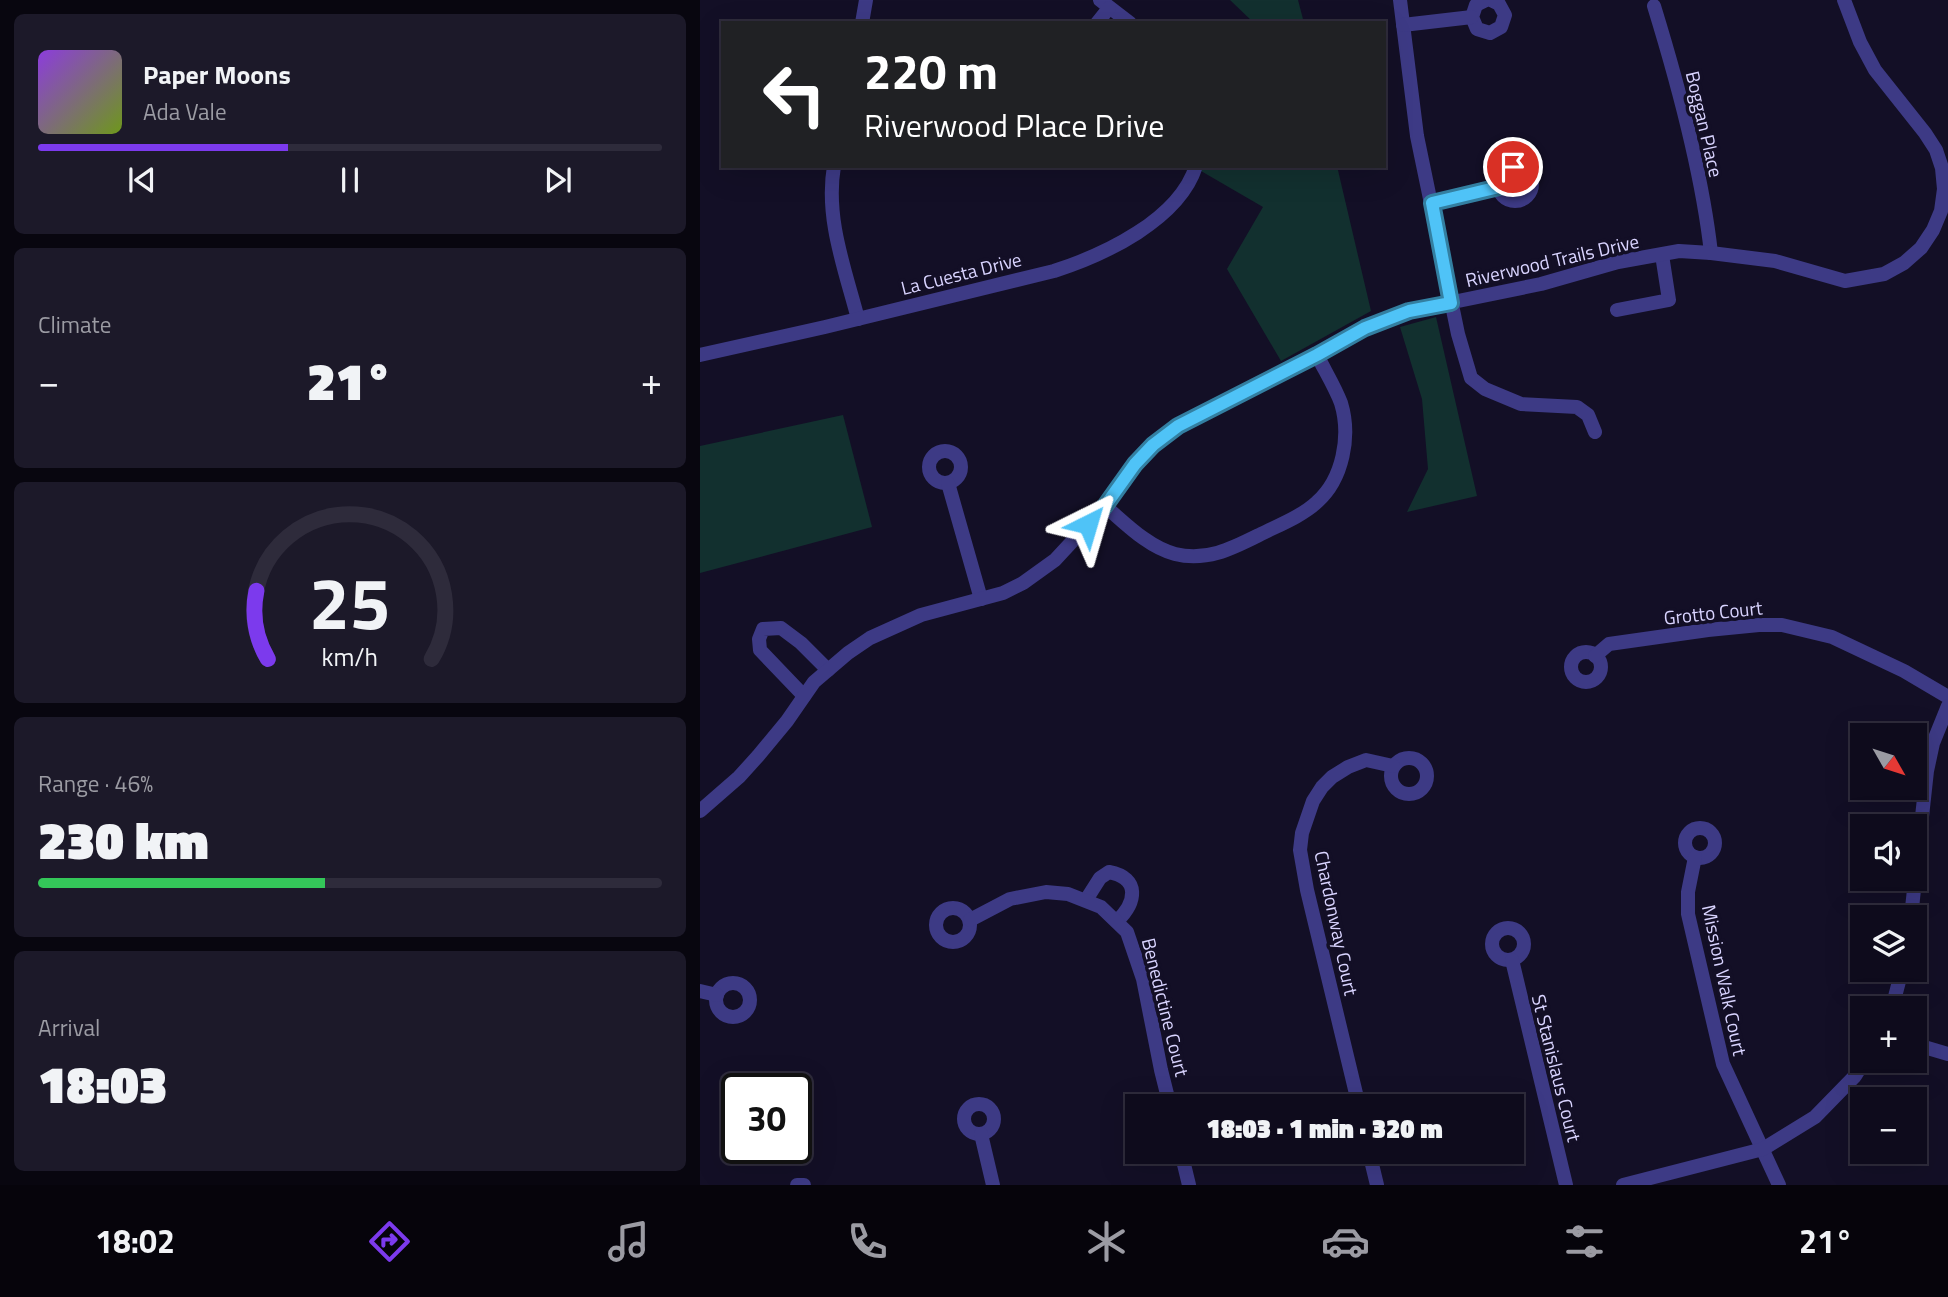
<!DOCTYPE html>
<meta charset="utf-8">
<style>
body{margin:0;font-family:"Titillium Web",sans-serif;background:#1c1929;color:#f1f3f6;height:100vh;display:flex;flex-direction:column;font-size:26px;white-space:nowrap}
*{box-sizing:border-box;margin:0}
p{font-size:23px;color:#9b9ba3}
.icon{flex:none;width:38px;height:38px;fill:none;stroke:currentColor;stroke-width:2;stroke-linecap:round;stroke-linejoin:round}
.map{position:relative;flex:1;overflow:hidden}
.panel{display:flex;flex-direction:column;gap:14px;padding:14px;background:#08060f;width:700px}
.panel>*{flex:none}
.guide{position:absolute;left:21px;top:21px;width:665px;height:147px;border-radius:0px;box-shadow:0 7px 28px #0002,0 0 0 2px #2e2b3b;background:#202124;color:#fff;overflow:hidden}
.needle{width:46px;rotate:129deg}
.controls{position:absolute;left:1150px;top:723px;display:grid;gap:14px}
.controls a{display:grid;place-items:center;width:77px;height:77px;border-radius:0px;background:#0e0b1c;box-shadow:0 7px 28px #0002,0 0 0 2px #2e2b3b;font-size:35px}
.speed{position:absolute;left:21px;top:1073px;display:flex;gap:14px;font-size:35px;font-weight:700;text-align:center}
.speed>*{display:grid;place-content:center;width:91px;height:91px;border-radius:50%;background:#0e0b1c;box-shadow:0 7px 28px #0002,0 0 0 2px #2e2b3b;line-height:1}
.speed .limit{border:4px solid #111;border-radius:10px;background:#fff;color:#111}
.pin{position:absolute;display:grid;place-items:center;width:60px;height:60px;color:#fff;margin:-30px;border:4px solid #fff;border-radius:50%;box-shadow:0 2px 7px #0007}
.me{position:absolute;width:77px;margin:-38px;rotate:40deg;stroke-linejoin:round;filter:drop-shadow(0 0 5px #0008)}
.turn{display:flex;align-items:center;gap:24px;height:147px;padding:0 28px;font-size:32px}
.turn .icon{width:91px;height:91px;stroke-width:2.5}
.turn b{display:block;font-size:49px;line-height:60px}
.big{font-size:52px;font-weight:800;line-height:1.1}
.panel .widget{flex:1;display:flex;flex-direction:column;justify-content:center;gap:10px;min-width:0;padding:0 24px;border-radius:10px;background:#1c1929}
.panel .dial{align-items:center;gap:0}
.dial svg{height:182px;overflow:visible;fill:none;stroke:#2e2b3b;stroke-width:7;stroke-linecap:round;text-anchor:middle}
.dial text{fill:#f1f3f6;stroke:none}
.song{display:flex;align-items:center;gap:21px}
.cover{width:84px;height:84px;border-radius:10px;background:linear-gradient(135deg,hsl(270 70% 55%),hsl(80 70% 35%))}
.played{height:7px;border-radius:4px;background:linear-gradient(90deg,#7c3aed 40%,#2e2b3b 40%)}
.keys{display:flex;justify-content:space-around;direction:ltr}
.heat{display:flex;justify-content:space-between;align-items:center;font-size:38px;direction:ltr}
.charge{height:10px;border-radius:5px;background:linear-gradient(90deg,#34c759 46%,#2e2b3b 0)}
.trip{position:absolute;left:425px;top:1094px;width:399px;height:70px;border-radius:0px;background:#0e0b1c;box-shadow:0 7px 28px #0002,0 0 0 2px #2e2b3b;font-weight:800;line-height:70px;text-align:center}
.tab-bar{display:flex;height:112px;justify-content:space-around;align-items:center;background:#06040b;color:#9b9ba3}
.tab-bar .icon{width:49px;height:49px}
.tab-bar .selected{color:#7c3aed}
.tab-bar b{font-size:32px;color:#f1f3f6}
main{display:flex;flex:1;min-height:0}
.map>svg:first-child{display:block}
.green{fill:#12302f}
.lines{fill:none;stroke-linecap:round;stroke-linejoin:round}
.minor{stroke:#3d3a85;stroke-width:14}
.route-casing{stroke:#337fa1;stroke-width:18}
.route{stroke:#4fc3f7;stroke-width:12}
.labels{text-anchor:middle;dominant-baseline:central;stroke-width:7;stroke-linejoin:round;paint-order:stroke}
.street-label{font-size:19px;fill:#d9d4ff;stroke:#130f26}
</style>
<main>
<section class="panel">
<div class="widget">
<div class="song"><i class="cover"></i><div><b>Paper Moons</b><p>Ada Vale</p></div></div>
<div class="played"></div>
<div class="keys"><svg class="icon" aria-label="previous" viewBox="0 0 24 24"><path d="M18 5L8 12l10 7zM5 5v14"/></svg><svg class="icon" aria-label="pause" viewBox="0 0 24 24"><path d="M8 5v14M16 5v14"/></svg><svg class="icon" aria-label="next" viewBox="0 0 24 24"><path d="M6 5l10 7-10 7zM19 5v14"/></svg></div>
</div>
<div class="widget"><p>Climate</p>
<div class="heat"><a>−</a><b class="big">21°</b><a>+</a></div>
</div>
<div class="widget dial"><svg viewBox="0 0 100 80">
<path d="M14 69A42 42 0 1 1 86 69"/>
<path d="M14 69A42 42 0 0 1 9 39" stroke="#7c3aed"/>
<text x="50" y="56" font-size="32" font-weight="700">25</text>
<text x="50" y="72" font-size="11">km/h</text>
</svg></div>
<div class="widget"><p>Range · 46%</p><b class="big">230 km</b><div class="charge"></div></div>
<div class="widget"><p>Arrival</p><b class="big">18:03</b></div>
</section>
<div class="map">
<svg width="1248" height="1185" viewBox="0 0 1248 1185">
<rect width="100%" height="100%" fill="#130f26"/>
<g class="green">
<path d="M530 0H598L604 23H554Z"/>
<path d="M503 166H637L671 311 581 361 527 269 563 207 501 171Z"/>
<path d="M736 317 777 496 707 512 728 469 722 399 700 327Z"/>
<path d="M143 415 172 527 0 573V446Z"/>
</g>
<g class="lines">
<g class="minor">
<path d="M400 0 430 23"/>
<path d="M700 0 717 136 758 334 771 378 785 389 821 404 877 407 888 415 895 432"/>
<path d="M786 0 776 5 772 17 777 29 790 33 801 27 805 15 799 4 791 0"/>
<path d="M954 6C978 84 1002 172 1011 253"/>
<path d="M162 23 166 0"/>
<path d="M397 23 409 8"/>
<path d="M703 25 772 17"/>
<path d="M134 166C125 218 145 269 158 319"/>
<circle cx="815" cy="184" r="17"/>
<path d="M732 203 799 187"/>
<path d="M917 310 969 300 962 255"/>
<path d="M0 355 125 327 354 271C404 255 479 220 496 166"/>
<circle cx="245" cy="467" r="16"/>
<path d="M248 483 281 599"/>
<path d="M405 506C425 523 448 547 475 554 507 562 533 548 561 534 579 525 602 516 617 502 643 479 651 436 641 403 635 387 625 371 617 355"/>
<circle cx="886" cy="667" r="15"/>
<path d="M895 656 909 644 1008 630 1059 625H1082L1132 637 1204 671 1248 697"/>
<path d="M104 696 60 650 59 639 63 629 81 628 101 643 128 670"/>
<circle cx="709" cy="776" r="18"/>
<path d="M0 811 39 777 58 756 87 721 114 682 148 653 170 638 221 615 303 593 323 583 355 560 405 506 435 464 452 445 478 426 617 355 665 328 709 311 841 284 918 262 979 251 1011 253 1075 261 1145 281 1184 274 1204 263 1221 248 1233 230 1241 211 1244 189 1242 168 1236 150 1225 133 1175 70 1160 42 1144 0"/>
<circle cx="1000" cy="843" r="15"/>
<path d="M995 857 988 892V914L1023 1064 1079 1185"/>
<path d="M386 900 400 878 409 872C441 878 436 903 417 921"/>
<circle cx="253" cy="925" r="17"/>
<path d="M1211 917 1227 771 1233 743 1248 706"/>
<path d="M270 920 310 899 346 892 368 894 401 907 427 932 443 979 461 1070 470 1106"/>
<circle cx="808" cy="944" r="16"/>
<path d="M812 960 866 1185"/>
<circle cx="33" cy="1000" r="17"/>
<path d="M0 991 17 995"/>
<path d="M1192 1008 1202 970"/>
<path d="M1214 1044 1248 1054"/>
<circle cx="279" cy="1119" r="15"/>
<path d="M659 1106 607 890 600 850 602 833 613 801 622 787 632 777 648 767 666 760 693 766"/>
<path d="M281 1134 293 1185"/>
<path d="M481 1152 489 1185"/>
<path d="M669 1152 677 1185"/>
<path d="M97 1185H104"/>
<path d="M923 1185 1063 1149 1115 1117 1155 1076 1165 1060"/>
</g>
</g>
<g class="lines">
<g class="route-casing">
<path id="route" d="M388 524 405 506 435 464 453 445 478 426 617 355 665 328 709 311 751 303 732 203 799 187 802 174 813 167"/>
</g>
<use href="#route" class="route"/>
</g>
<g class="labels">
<g class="street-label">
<text transform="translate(1005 124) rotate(77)">Boggan Place</text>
<text transform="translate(852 260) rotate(-13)">Riverwood Trails Drive</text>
<text transform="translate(261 273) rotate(-14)">La Cuesta Drive</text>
<text transform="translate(1013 612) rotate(-6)">Grotto Court</text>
<text transform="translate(637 923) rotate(78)">Chardonway Court</text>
<text transform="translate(1025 980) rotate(78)">Mission Walk Court</text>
<text transform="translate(466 1007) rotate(76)">Benedictine Court</text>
<text transform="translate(857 1068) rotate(76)">St Stanislaus Court</text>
</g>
</g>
</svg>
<div class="controls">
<a><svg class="needle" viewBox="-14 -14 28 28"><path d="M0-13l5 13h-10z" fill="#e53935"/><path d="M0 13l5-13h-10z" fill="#9b9ba3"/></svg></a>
<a><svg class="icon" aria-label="sound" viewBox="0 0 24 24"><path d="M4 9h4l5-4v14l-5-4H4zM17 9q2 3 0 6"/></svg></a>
<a><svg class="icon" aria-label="layers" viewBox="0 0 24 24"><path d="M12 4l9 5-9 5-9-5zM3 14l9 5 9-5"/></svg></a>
<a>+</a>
<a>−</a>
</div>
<div class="speed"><div class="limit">30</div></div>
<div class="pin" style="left:813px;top:167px;background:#d93025"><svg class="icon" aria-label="arrive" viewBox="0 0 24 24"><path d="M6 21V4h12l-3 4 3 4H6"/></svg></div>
<svg class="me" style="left:388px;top:524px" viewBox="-20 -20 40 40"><path d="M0-17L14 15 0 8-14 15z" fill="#4fc3f7" stroke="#fff" stroke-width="4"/></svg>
<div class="trip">18:03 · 1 min · 320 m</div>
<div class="guide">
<div class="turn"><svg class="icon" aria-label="left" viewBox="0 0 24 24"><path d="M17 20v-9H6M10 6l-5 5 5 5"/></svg><div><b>220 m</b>Riverwood Place Drive</div></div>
</div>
</div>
</main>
<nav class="tab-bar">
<b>18:02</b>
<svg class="icon selected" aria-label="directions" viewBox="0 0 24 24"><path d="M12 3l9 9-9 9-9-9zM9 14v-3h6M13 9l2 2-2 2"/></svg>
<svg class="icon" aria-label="music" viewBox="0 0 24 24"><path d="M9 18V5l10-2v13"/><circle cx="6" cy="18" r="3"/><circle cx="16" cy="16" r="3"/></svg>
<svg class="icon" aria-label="phone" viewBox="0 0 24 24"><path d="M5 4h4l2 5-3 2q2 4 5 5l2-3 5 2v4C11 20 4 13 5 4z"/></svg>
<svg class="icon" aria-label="climate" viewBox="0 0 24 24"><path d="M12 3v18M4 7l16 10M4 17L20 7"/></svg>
<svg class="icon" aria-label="car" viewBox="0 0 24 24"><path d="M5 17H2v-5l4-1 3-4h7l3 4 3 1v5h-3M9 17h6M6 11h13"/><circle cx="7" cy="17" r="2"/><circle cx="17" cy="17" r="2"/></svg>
<svg class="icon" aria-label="filters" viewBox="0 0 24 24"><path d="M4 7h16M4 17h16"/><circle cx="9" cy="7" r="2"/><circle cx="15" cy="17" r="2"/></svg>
<b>21°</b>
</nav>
